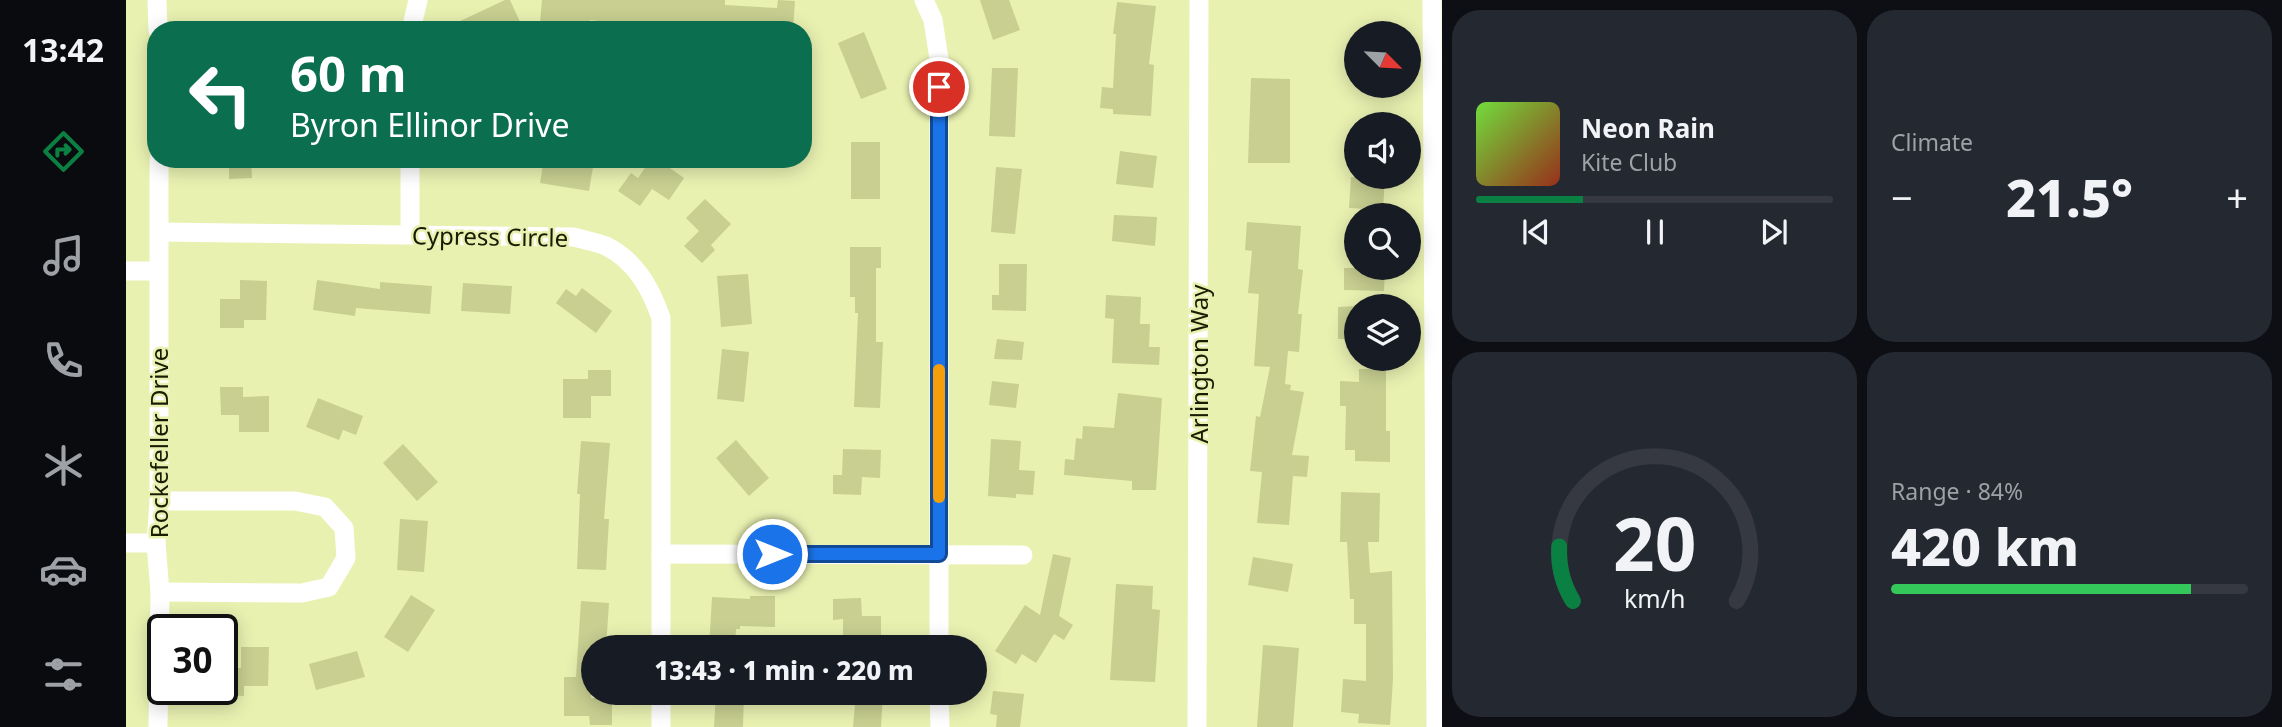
<!DOCTYPE html>
<meta charset="utf-8">
<style>
body{margin:0;font-family:"Noto Sans",sans-serif;background:#242831;color:#f1f3f6;height:100vh;display:flex;flex-direction:column;font-size:26px;white-space:nowrap}
*{box-sizing:border-box;margin:0}
p{font-size:23px;color:#9ea1a6}
.icon{flex:none;width:38px;height:38px;fill:none;stroke:currentColor;stroke-width:2;stroke-linecap:round;stroke-linejoin:round}
.map{position:relative;flex:1;overflow:hidden}
.drawer{display:flex;flex-direction:column;gap:10px;padding:10px;background:#0d0f14;width:840px}
.drawer>*{flex:none}
.guide{position:absolute;left:21px;top:21px;width:665px;height:147px;border-radius:28px;box-shadow:0 4px 18px #0003;background:#0b6e4f;color:#fff;overflow:hidden}
.needle{width:46px;rotate:114deg}
.tools{position:absolute;left:1218px;top:21px;display:grid;gap:14px}
.tools a{display:grid;place-items:center;width:77px;height:77px;border-radius:50%;background:#171b24;box-shadow:0 4px 18px #0003;font-size:35px}
.speed{position:absolute;left:21px;top:614px;display:flex;gap:14px;font-size:35px;font-weight:700;text-align:center}
.speed>*{display:grid;place-content:center;width:91px;height:91px;border-radius:50%;background:#171b24;box-shadow:0 4px 18px #0003;line-height:1}
.speed .limit{border:4px solid #111;border-radius:10px;background:#fff;color:#111}
.pin{position:absolute;display:grid;place-items:center;width:60px;height:60px;color:#fff;margin:-30px;border:4px solid #fff;border-radius:50%;box-shadow:0 2px 7px #0007}
.me{position:absolute;width:77px;margin:-38px;rotate:90deg;stroke-linejoin:round;filter:drop-shadow(0 0 5px #0008)}
.turn{display:flex;align-items:center;gap:24px;height:147px;padding:0 28px;font-size:32px}
.turn .icon{width:91px;height:91px;stroke-width:2.5}
.turn b{display:block;font-size:49px;line-height:60px}
.big{font-size:52px;font-weight:800;line-height:1.1}
.drawer .tile{flex:1;display:flex;flex-direction:column;justify-content:center;gap:10px;min-width:0;padding:0 24px;border-radius:28px;background:#242831}
.drawer .dial{align-items:center;gap:0}
.dial svg{height:182px;overflow:visible;fill:none;stroke:#363941;stroke-width:7;stroke-linecap:round;text-anchor:middle}
.dial text{fill:#f1f3f6;stroke:none}
.song{display:flex;align-items:center;gap:21px}
.cover{width:84px;height:84px;border-radius:10px;background:linear-gradient(135deg,hsl(100 70% 55%),hsl(10 70% 35%))}
.played{height:7px;border-radius:4px;background:linear-gradient(90deg,#0b8043 30%,#363941 30%)}
.keys{display:flex;justify-content:space-around;direction:ltr}
.heat{display:flex;justify-content:space-between;align-items:center;font-size:38px;direction:ltr}
.charge{height:10px;border-radius:5px;background:linear-gradient(90deg,#34c759 84%,#363941 0)}
.drawer .tiles{flex:1;display:grid;gap:10px;grid-template-columns:repeat(2,1fr)}
.trip{position:absolute;left:455px;top:635px;width:406px;height:70px;border-radius:35px;background:#171b24;box-shadow:0 4px 18px #0003;font-weight:800;line-height:70px;text-align:center}
main{display:flex;flex:1;min-height:0}
.tabs{display:flex;flex-direction:column;width:126px;justify-content:space-around;align-items:center;background:#090b0e;color:#9ea1a6}
.tabs .icon{width:49px;height:49px}
.tabs .current{color:#0b8043}
.tabs b{font-size:32px;color:#f1f3f6}
.map>svg:first-child{display:block}
.building{fill:#c8cf91}
.lines{fill:none;stroke-linecap:round;stroke-linejoin:round}
.minor{stroke:#fff;stroke-width:19}
.route-casing{stroke:#114b97;stroke-width:18}
.route{stroke:#1a73e8;stroke-width:12}
.slow{stroke:#f59e0b;stroke-width:12}
.labels{text-anchor:middle;dominant-baseline:central;stroke-width:5;stroke-linejoin:round;paint-order:stroke}
.street-label{font-size:24px;fill:#191b03;stroke:#e9f1b1}
</style>
<main>
<nav class="tabs">
<b>13:42</b>
<svg class="icon current" aria-label="directions" viewBox="0 0 24 24"><path d="M12 3l9 9-9 9-9-9zM9 14v-3h6M13 9l2 2-2 2"/></svg>
<svg class="icon" aria-label="music" viewBox="0 0 24 24"><path d="M9 18V5l10-2v13"/><circle cx="6" cy="18" r="3"/><circle cx="16" cy="16" r="3"/></svg>
<svg class="icon" aria-label="phone" viewBox="0 0 24 24"><path d="M5 4h4l2 5-3 2q2 4 5 5l2-3 5 2v4C11 20 4 13 5 4z"/></svg>
<svg class="icon" aria-label="climate" viewBox="0 0 24 24"><path d="M12 3v18M4 7l16 10M4 17L20 7"/></svg>
<svg class="icon" aria-label="car" viewBox="0 0 24 24"><path d="M5 17H2v-5l4-1 3-4h7l3 4 3 1v5h-3M9 17h6M6 11h13"/><circle cx="7" cy="17" r="2"/><circle cx="17" cy="17" r="2"/></svg>
<svg class="icon" aria-label="filters" viewBox="0 0 24 24"><path d="M4 7h16M4 17h16"/><circle cx="9" cy="7" r="2"/><circle cx="15" cy="17" r="2"/></svg>
</nav>
<div class="map">
<svg width="1316" height="727" viewBox="0 0 1316 727">
<rect width="100%" height="100%" fill="#e9f1b1"/>
<g class="building">
<path d="M379 0H384L394 22 378 30H315Z"/>
<path d="M416 0H599V5L651 8 652 0 669 1 667 30H622L530 24V28L464 20V26L414 23Z"/>
<path d="M854 0H883L894 30 867 40Z"/>
<path d="M991 2 1030 6 1023 64 1028 65 1025 116 987 114V109L974 108 976 87 987 88 990 34H987Z"/>
<path d="M738 32 761 89 735 99 712 43Z"/>
<path d="M866 68H892L889 137 863 136Z"/>
<path d="M1125 78 1164 79V163H1122Z"/>
<rect x="725" y="142" width="29" height="57"/>
<path d="M994 151 1031 156 1027 188 990 184Z"/>
<path d="M103 159H125L126 178 103 179Z"/>
<path d="M418 159 468 161 463 191 414 183Z"/>
<path d="M525 159H531L558 178 543 200 526 189 514 206 492 191 505 173 512 178Z"/>
<path d="M870 167 896 169 889 234 865 232Z"/>
<path d="M1225 177H1259L1257 210 1223 208Z"/>
<path d="M579 199 605 224 585 245 589 250 576 263 558 246 573 231 560 218Z"/>
<path d="M988 215 1031 217 1029 246 986 241Z"/>
<path d="M1121 222 1175 226 1172 269 1177 270 1172 314H1176L1173 352 1162 351 1159 384 1165 385 1164 390 1178 392 1166 455 1183 456 1181 477 1167 476 1163 525 1131 523 1136 472 1124 471 1130 416 1134 417 1144 367 1128 366 1133 294 1122 293 1126 251 1119 250Z"/>
<path d="M724 247H755V268H750V342H757L754 408 728 407 732 313H729V297H724Z"/>
<path d="M873 264H901L900 311 866 310V295H873Z"/>
<path d="M1218 268H1259L1258 291 1218 290Z"/>
<path d="M622 274 626 324 595 327 591 276Z"/>
<path d="M114 280 141 281 140 320H118V328H94V299H114Z"/>
<path d="M191 280 254 289V282L306 286 304 314 230 308 229 316 187 310Z"/>
<path d="M337 283 386 286 384 314 335 311Z"/>
<path d="M456 288 486 311 470 333 430 303 440 289 450 296Z"/>
<path d="M980 295 1015 297 1014 324H1024L1023 347H1034L1033 365 986 363 988 319 979 318Z"/>
<path d="M1230 306V339H1212V307Z"/>
<path d="M871 339 898 342 896 360 868 359Z"/>
<path d="M596 349 623 352 618 402 591 399Z"/>
<path d="M1233 369H1260V431H1264V462L1229 461V450H1219L1220 406H1214V381L1233 382Z"/>
<path d="M462 370H485V396H465V418H437V379H462Z"/>
<path d="M866 381 893 384 890 408 863 405Z"/>
<path d="M94 387H117V397L143 396V432H113V415H95Z"/>
<path d="M992 393 1036 398 1030 490H1006V481L938 475 939 459 948 460 950 438 956 439 957 426 988 428Z"/>
<path d="M192 398 237 416 230 435 217 430 213 440 180 427Z"/>
<path d="M865 439 895 441 893 470 909 471 907 495 890 494V498L862 496Z"/>
<path d="M610 440 643 478 623 496 590 458Z"/>
<path d="M455 441 484 443 478 519H483L480 570 451 569 454 494H451Z"/>
<path d="M277 444 312 482 291 501 257 463Z"/>
<path d="M717 449 755 450 754 478 736 477 735 495 707 494V475H716Z"/>
<path d="M1215 492 1254 493 1253 542H1242L1244 573 1266 571 1267 679 1264 725 1232 723 1233 714 1215 712 1217 679 1240 681V624H1228V599H1224L1221 542H1214Z"/>
<path d="M274 519 302 521 298 572 271 570Z"/>
<path d="M927 554 945 558 933 616 947 625 938 640 928 634 910 663 896 654 890 664 869 651 899 605 914 615Z"/>
<path d="M1127 557 1167 564 1162 592 1122 585Z"/>
<path d="M990 584 1027 586 1026 609 1034 610 1029 682 984 680Z"/>
<path d="M285 595 309 610 282 652 258 637Z"/>
<path d="M624 596H649V627L614 626V629H610L609 648H583L586 597 624 599Z"/>
<path d="M735 598 736 616H755V644L717 645V619L707 620V599Z"/>
<path d="M455 601 483 603 480 648H467L466 652 465 698H486V725H464L463 716H438V677H450Z"/>
<path d="M1137 645 1173 648 1167 727H1131Z"/>
<path d="M115 647H143L142 686H118V696L96 695V668H115Z"/>
<path d="M231 651 239 677 190 690 183 664Z"/>
<path d="M867 691 898 694 894 727H870L871 715 864 714Z"/>
<path d="M590 693H618L617 727H588Z"/>
<path d="M730 693H757L755 727H727Z"/>
</g>
<g class="lines">
<g class="minor">
<path d="M31 0 32 30"/>
<path d="M798 0 807 20 813 59V648"/>
<path d="M1306 0 1310 727"/>
<path d="M285 30 292 0"/>
<path d="M34 232 448 237C458 240 470 242 480 246 510 261 525 289 535 318V648"/>
<path d="M284 234V159"/>
<path d="M0 271H32"/>
<path d="M33 501H169L199 507 218 528 220 558 203 587 176 593 34 592"/>
<path d="M0 543H30"/>
<path d="M535 554 897 555"/>
<path d="M535 693V727"/>
<path d="M813 693 814 727"/>
<path d="M32 727 34 592 30 543 33 501V159"/>
<path d="M1071 727 1073 0"/>
</g>
</g>
<g class="lines">
<g class="route-casing">
<path id="route" d="M646 554H813V87"/>
</g>
<use href="#route" class="route"/>
<path class="slow" d="M813 497V370"/>
</g>
<g class="labels">
<g class="street-label">
<text transform="translate(364 236) rotate(1)">Cypress Circle</text>
<text transform="translate(1072 364) rotate(-90)">Arlington Way</text>
<text transform="translate(32 443) rotate(-90)">Rockefeller Drive</text>
</g>
</g>
</svg>
<div class="tools">
<a><svg class="needle" viewBox="-14 -14 28 28"><path d="M0-13l5 13h-10z" fill="#e53935"/><path d="M0 13l5-13h-10z" fill="#9ea1a6"/></svg></a>
<a><svg class="icon" aria-label="sound" viewBox="0 0 24 24"><path d="M4 9h4l5-4v14l-5-4H4zM17 9q2 3 0 6"/></svg></a>
<a><svg class="icon" aria-label="search" viewBox="0 0 24 24"><circle cx="10" cy="10" r="6"/><path d="M15 15l6 6"/></svg></a>
<a><svg class="icon" aria-label="layers" viewBox="0 0 24 24"><path d="M12 4l9 5-9 5-9-5zM3 14l9 5 9-5"/></svg></a>
</div>
<div class="speed"><div class="limit">30</div></div>
<div class="pin" style="left:813px;top:87px;background:#d93025"><svg class="icon" aria-label="arrive" viewBox="0 0 24 24"><path d="M6 21V4h12l-3 4 3 4H6"/></svg></div>
<svg class="me" style="left:646px;top:554px" viewBox="-20 -20 40 40"><circle r="17" fill="#1a73e8" stroke="#fff" stroke-width="3"/><path d="M0-11L8 9 0 5-8 9z" fill="#fff"/></svg>
<div class="trip">13:43 · 1 min · 220 m</div>
<div class="guide">
<div class="turn"><svg class="icon" aria-label="left" viewBox="0 0 24 24"><path d="M17 20v-9H6M10 6l-5 5 5 5"/></svg><div><b>60 m</b>Byron Ellinor Drive</div></div>
</div>
</div>
<section class="drawer">
<div class="tiles">
<div class="tile">
<div class="song"><i class="cover"></i><div><b>Neon Rain</b><p>Kite Club</p></div></div>
<div class="played"></div>
<div class="keys"><svg class="icon" aria-label="previous" viewBox="0 0 24 24"><path d="M18 5L8 12l10 7zM5 5v14"/></svg><svg class="icon" aria-label="pause" viewBox="0 0 24 24"><path d="M8 5v14M16 5v14"/></svg><svg class="icon" aria-label="next" viewBox="0 0 24 24"><path d="M6 5l10 7-10 7zM19 5v14"/></svg></div>
</div>
<div class="tile"><p>Climate</p>
<div class="heat"><a>−</a><b class="big">21.5°</b><a>+</a></div>
</div>
<div class="tile dial"><svg viewBox="0 0 100 80">
<path d="M14 69A42 42 0 1 1 86 69"/>
<path d="M14 69A42 42 0 0 1 8 45" stroke="#0b8043"/>
<text x="50" y="56" font-size="32" font-weight="700">20</text>
<text x="50" y="72" font-size="11">km/h</text>
</svg></div>
<div class="tile"><p>Range · 84%</p><b class="big">420 km</b><div class="charge"></div></div>
</div>
</section>
</main>
